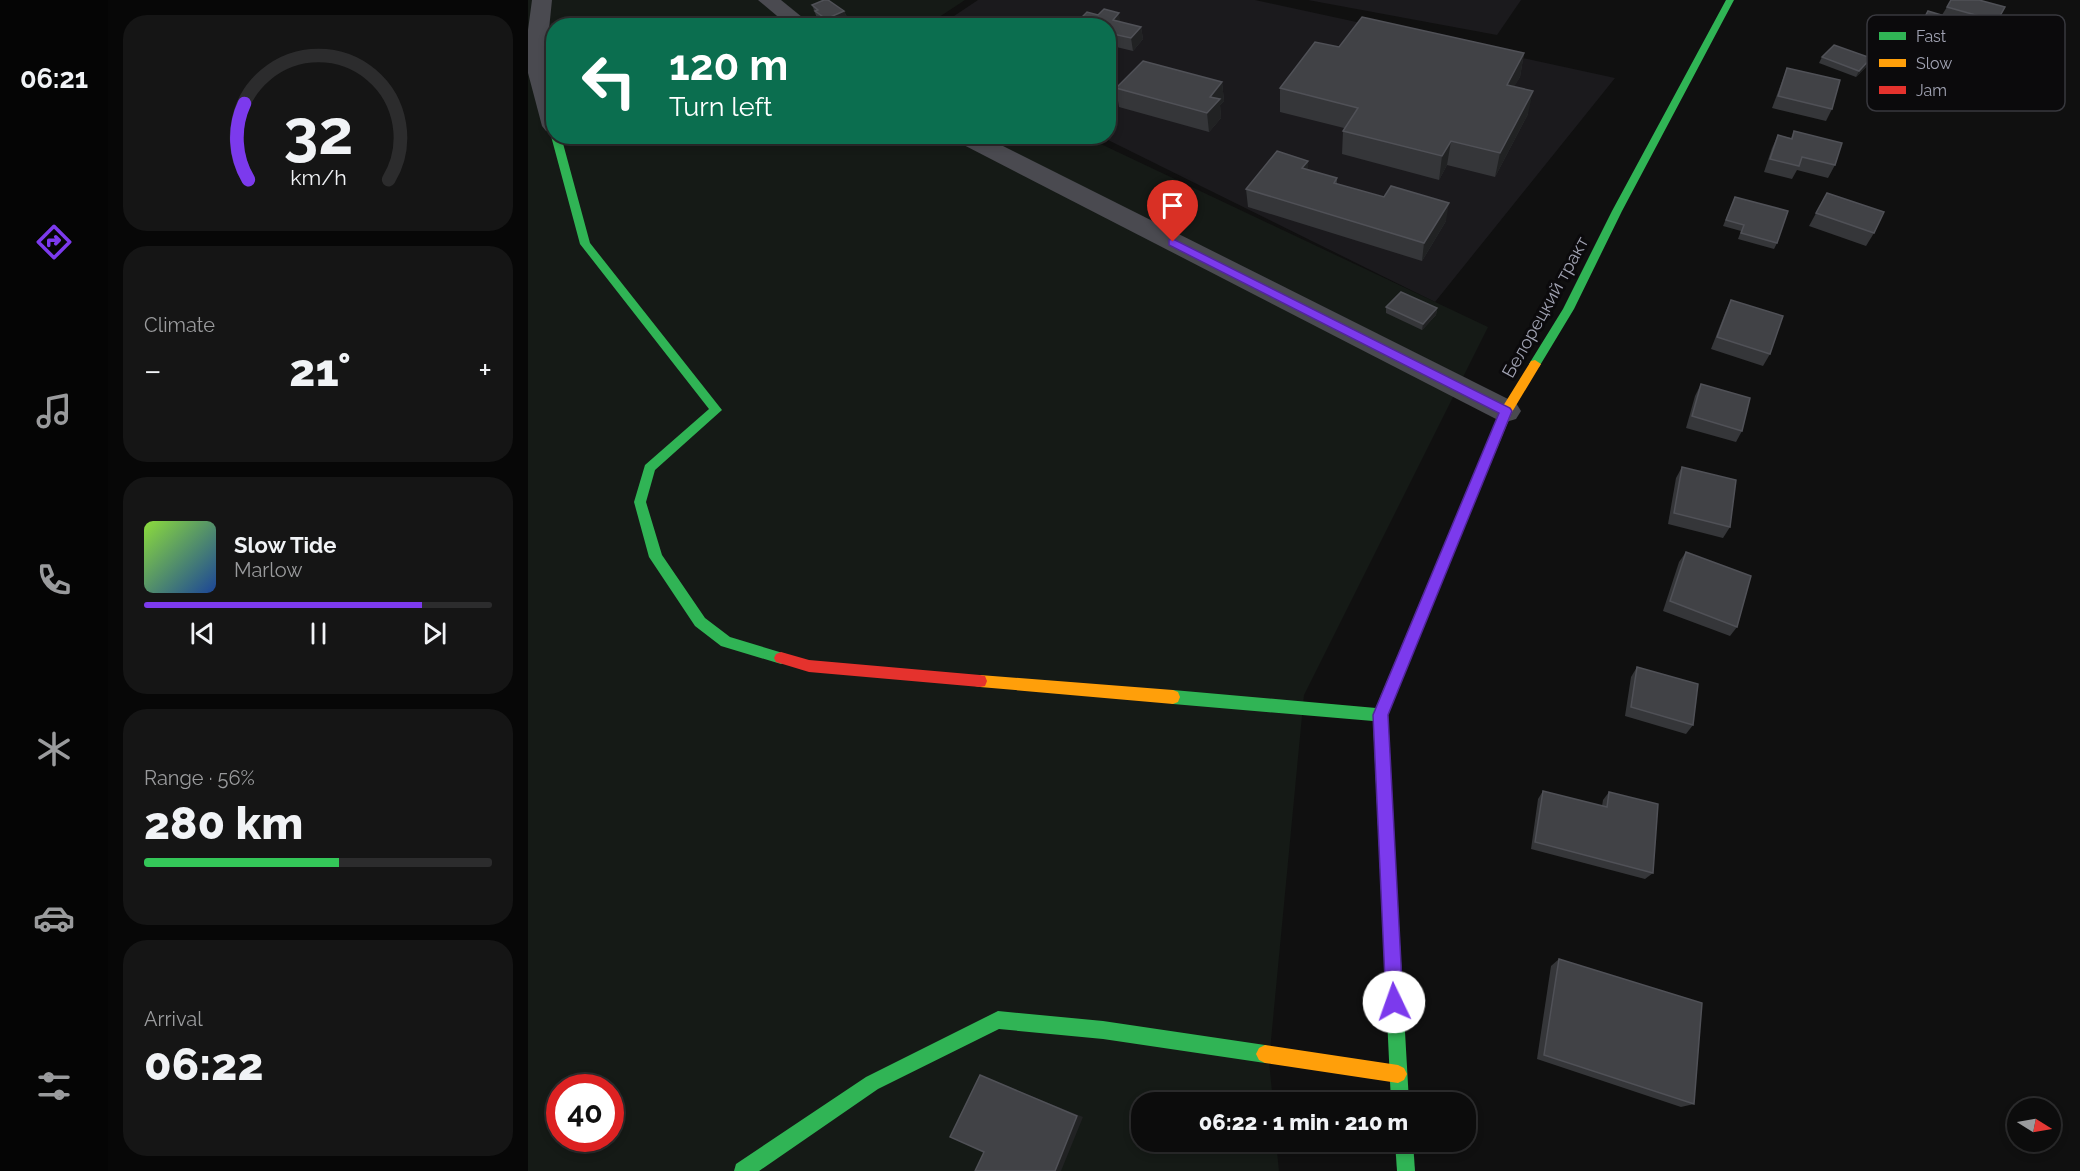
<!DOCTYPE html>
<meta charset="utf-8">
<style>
body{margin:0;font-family:Raleway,sans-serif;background:#151515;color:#f1f3f6;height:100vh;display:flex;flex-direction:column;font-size:22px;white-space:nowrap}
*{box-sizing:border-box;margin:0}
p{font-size:20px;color:#9a9b9d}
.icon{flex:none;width:33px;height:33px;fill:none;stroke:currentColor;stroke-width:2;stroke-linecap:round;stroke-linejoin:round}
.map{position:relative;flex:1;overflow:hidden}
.details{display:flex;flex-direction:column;gap:15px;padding:15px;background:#070707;width:420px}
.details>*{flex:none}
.guide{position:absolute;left:18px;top:18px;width:570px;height:126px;border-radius:24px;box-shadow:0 3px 9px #0003,0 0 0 2px #2c2c2d;background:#0b6e4f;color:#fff;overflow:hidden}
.needle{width:39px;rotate:101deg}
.fabs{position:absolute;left:1479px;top:1098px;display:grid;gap:12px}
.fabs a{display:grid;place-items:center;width:54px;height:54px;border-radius:50%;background:#0c0c0c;box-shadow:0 3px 9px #0003,0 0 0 2px #2c2c2d;font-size:30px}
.speed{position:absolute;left:18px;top:1074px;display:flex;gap:12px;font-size:30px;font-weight:700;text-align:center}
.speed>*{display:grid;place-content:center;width:78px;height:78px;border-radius:50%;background:#0c0c0c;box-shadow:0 3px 9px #0003,0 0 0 2px #2c2c2d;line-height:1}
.speed .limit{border:9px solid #d22;background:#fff;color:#111}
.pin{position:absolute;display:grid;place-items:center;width:51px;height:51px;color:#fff;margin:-62px -26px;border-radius:50% 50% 50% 0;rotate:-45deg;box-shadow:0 0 6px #0007}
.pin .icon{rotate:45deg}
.me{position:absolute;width:66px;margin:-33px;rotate:357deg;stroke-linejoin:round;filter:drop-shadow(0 0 4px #0008)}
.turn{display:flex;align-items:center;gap:21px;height:126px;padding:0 24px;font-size:27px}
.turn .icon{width:78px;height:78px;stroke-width:2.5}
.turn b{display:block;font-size:42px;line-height:51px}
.big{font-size:45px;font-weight:800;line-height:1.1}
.details .tile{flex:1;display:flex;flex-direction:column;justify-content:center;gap:9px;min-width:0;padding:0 21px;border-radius:24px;background:#151515}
.details .dial{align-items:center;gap:0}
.dial svg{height:156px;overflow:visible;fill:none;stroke:#2c2c2d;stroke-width:7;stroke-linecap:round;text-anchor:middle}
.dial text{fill:#f1f3f6;stroke:none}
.song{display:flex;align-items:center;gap:18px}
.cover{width:72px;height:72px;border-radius:9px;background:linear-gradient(135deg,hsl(90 70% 55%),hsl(220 70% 35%))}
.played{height:6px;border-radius:3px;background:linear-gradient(90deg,#7c3aed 80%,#2c2c2d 80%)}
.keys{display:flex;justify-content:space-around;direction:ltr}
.heat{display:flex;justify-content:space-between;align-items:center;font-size:33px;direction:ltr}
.charge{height:9px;border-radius:4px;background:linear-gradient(90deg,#34c759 56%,#2c2c2d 0)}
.trip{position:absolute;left:603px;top:1092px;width:345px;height:60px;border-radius:24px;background:#0c0c0c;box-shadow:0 3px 9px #0003,0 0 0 2px #2c2c2d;font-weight:800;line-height:60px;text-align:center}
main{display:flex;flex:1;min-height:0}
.tabs{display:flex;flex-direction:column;width:108px;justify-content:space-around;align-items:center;background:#050505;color:#9a9b9d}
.tabs .icon{width:42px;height:42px}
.tabs .current{color:#7c3aed}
.tabs b{font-size:27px;color:#f1f3f6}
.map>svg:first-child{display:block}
.built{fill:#1b1a1d}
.green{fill:#151a16;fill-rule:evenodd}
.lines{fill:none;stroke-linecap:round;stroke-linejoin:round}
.street{fill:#4a4a50;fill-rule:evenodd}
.fast{fill:#30b455;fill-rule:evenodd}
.slow{fill:#ff9f0a;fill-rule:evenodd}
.jam{fill:#e5322d;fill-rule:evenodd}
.wall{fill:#353639}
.shaded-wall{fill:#212223}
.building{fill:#414246;stroke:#505157;stroke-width:1.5}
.route{fill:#7c3aed;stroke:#51269a;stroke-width:1.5}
.labels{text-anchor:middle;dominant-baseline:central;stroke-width:6;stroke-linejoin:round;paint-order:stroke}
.street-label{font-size:18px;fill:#a0a2b2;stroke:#0b0a0c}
.key{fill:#0b0a0c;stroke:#38383e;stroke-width:1.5}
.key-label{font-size:16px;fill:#a0a2b2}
</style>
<main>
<nav class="tabs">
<b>06:21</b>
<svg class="icon current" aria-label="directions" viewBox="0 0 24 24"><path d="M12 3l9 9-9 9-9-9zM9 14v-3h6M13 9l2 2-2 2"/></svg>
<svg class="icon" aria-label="music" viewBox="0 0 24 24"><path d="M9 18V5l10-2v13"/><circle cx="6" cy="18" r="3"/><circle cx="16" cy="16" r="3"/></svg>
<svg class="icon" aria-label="phone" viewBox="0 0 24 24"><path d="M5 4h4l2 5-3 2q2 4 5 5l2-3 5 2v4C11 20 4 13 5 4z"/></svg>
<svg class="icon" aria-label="climate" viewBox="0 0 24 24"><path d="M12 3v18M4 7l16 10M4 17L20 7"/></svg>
<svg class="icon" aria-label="car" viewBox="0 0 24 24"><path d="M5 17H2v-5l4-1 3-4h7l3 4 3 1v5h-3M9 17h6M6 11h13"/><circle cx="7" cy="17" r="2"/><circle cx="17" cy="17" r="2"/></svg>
<svg class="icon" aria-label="filters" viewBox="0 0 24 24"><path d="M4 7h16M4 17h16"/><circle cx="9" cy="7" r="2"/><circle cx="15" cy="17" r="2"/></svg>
</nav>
<section class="details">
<div class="tile dial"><svg viewBox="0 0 100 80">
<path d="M14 69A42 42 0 1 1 86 69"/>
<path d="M14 69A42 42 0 0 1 12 30" stroke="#7c3aed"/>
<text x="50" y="56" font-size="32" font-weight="700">32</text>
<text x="50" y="72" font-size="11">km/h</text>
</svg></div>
<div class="tile"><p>Climate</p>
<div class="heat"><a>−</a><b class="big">21°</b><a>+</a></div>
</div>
<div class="tile">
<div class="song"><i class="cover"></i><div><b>Slow Tide</b><p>Marlow</p></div></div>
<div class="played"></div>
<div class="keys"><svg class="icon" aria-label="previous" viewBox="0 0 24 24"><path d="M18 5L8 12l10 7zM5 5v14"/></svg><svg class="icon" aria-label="pause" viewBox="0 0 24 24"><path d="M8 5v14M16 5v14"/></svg><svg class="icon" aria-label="next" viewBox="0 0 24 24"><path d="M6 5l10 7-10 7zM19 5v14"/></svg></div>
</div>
<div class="tile"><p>Range · 56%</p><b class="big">280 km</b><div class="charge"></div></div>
<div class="tile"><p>Arrival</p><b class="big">06:22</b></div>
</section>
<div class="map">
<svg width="1552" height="1171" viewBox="0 0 1552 1171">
<rect width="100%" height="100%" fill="#101010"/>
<g class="built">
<path d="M450 0H727L1087 78 907 302 574 137 580 136V26H411Z"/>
<path d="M780 0H993L969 35Z"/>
</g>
<path class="green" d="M0 0H437L399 25 26 26V136L558 137 960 327 776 695 741 1061 745 1102H614V1142H748L751 1171H0ZM32 1088H82V1138H32Z"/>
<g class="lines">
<g class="street">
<path d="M4 0H24L18 59 26 85V133L18 131 14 126 0 73V30Z"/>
<path d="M230 0H253L285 26H261Z"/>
<path d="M425 136H455L988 403 993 411 988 419 978 422 968 419 428 141Z"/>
</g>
<g class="fast">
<path d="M1198 0H1206L1094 211 1046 309 1011 367H1003L1001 364 1035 309 1084 211Z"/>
<path d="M25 134 26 136H33L62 243 194 410 127 470 118 502 134 555 177 618 202 637 258 654 260 658 258 662 253 664 193 646 167 626 121 557 106 502 117 465 181 409 52 244 23 136Z"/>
<path d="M645 690 848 708 853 695 858 693 863 695 865 700 859 715 881 1102H863L845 721 645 704 640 702 638 697 640 692Z"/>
<path d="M470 1011 575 1021 737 1045 743 1048 746 1054 743 1060 737 1063 575 1039 471 1029 350 1089 231 1171H206L208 1164 338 1077Z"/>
<path d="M867 1142H885L887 1171H869Z"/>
</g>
<g class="slow">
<path d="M1007 360 1013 364 984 412 865 700 863 705 858 707 853 705 851 700 972 411 1003 361Z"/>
<path d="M452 675 645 690 650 692 652 697 650 702 645 704 452 687 447 686 445 681 447 676Z"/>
<path d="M737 1045 870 1065 876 1068 879 1074 876 1080 870 1083 737 1063 731 1060 728 1054 731 1048Z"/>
</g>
<path class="jam" d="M253 652 281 660 452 675 457 676 459 681 457 686 452 687 281 672 248 662 246 658 248 654Z"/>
</g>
<g class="wall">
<path d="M284 5 316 11 319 17 300 25 289 18Z"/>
<path d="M1419 7 1469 21 1461 34 1438 27 1421 58 1385 48 1389 42 1384 40 1400 11 1414 15Z"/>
<path d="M593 22 613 27 615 39 605 51 580 45V26L546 25Z"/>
<path d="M811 47 996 53 992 77 986 86 1000 114 967 177 919 165 911 180 814 154 815 131 816 128 752 112V88Z"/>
<path d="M1294 57 1343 58 1340 65 1328 77 1291 63Z"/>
<path d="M1259 68 1304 109 1298 121 1244 108Z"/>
<path d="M694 82 696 101 692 105 693 118 681 132 591 107 588 88Z"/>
<path d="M1266 131 1307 165 1300 178 1269 170 1264 179 1236 172 1244 148 1250 135 1263 138Z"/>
<path d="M780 170 809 178V184L918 221 894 261 720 207 718 189Z"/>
<path d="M1299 193 1346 233 1338 246 1281 226Z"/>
<path d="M1207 197 1249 243 1246 249 1210 239 1213 231 1195 226Z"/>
<path d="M1203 300 1242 354 1235 366 1183 349 1197 313Z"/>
<path d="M858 307 909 308 908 315 894 330 858 313Z"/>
<path d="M1173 384 1214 431 1208 442 1158 428 1167 396Z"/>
<path d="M1154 467 1202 527 1195 538 1140 524 1148 478Z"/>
<path d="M1158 552 1209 627 1202 636 1135 611 1151 562Z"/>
<path d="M1109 667 1165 725 1158 734 1097 716 1103 677Z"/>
<path d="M1015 791 1074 806 1075 800 1081 792 1125 873 1117 879 1003 849 1010 799Z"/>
<path d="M1031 959 1166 1104 1153 1107 1009 1059 1023 966Z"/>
</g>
<g class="shaded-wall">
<path d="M316 11 319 17 300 25 298 19Z"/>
<path d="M591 13 593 25 585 20Z"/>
<path d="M613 27 615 39 605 51 603 38Z"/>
<path d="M996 53 992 77 974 108 979 85Z"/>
<path d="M1343 58 1340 65 1328 77 1331 71Z"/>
<path d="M694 82 696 101 692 105 693 118 681 132 679 113 682 97Z"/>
<path d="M1005 91 1000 114 967 177 972 153Z"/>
<path d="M923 141 919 165 911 180 914 156Z"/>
<path d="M780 161V179L774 168Z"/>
<path d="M921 203 918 221 894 261 896 243Z"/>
<path d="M909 308 908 315 894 330 895 324Z"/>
<path d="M452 1075 555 1117 533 1171H527Z"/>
</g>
<g class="building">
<path d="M296 0H300L316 11 298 19 287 11 290 10 284 5Z"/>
<path d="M1423 0H1451L1477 7 1469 21 1419 7Z"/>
<path d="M576 9 591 13 585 20 613 27 603 38 580 33V26L546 25 559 12 570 15Z"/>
<path d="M1400 11 1440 23 1428 45 1392 35 1396 29 1391 28Z"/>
<path d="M834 17 996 53 979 85 1005 91 972 153 923 141 914 156 815 131 830 108 752 88 787 42 811 47Z"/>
<path d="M1306 45 1343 58 1331 71 1294 57Z"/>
<path d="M615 61 694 82 682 97 692 99 679 113 588 88Z"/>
<path d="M1259 68 1312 80 1304 109 1250 96Z"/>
<path d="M1266 131 1314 143 1307 165 1274 157 1271 166 1242 159 1250 135 1264 139Z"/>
<path d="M749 151 780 161 774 168 809 178 806 183 856 197 863 186 921 203 896 243 718 189Z"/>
<path d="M1299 193 1356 212 1346 233 1288 213Z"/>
<path d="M1207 197 1260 211 1249 243 1213 233 1216 225 1198 220Z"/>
<path d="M873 292 909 308 895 324 858 307Z"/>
<path d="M1203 300 1255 316 1242 354 1189 337Z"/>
<path d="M1173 384 1222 398 1214 431 1164 416Z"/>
<path d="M1154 467 1208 480 1202 527 1146 513Z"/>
<path d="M1158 552 1223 576 1209 627 1142 601Z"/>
<path d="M1109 667 1170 684 1165 725 1103 707Z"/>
<path d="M1015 791 1079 807 1081 792 1130 804 1125 873 1007 842Z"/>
<path d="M1031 959 1174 1003 1166 1104 1016 1055Z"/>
<path d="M452 1075 549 1116 527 1171H447L456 1152 422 1137Z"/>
</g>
<path class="route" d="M645 239 982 408 984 411 860 715 875 1002 872 1008 866 1011 860 1008 858 1002 845 715 971 413 641 245V240Z"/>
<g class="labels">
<g class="street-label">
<text transform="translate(1017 307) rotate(-61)">Белорецкий тракт</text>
</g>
</g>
<rect x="1339" y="15" width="198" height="96" rx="9" class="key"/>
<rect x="1351" y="32" width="27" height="8" fill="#30b455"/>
<rect x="1351" y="59" width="27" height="8" fill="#ff9f0a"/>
<rect x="1351" y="86" width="27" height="8" fill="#e5322d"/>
<g class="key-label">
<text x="1388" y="42">Fast</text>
<text x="1388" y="69">Slow</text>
<text x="1388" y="96">Jam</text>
</g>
</svg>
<div class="fabs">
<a><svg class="needle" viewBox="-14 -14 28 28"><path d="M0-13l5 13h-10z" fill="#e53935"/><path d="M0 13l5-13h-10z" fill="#9a9b9d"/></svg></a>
</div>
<div class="speed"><div class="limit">40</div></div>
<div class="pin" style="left:645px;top:242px;background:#d93025"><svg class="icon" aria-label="arrive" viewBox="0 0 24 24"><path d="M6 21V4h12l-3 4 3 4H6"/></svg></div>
<svg class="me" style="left:866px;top:1002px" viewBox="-20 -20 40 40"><circle r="19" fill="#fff"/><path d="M0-13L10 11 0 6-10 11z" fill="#7c3aed"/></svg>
<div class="trip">06:22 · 1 min · 210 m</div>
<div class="guide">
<div class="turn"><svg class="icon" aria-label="left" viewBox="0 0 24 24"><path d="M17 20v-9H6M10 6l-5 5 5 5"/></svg><div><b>120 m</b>Turn left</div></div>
</div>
</div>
</main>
